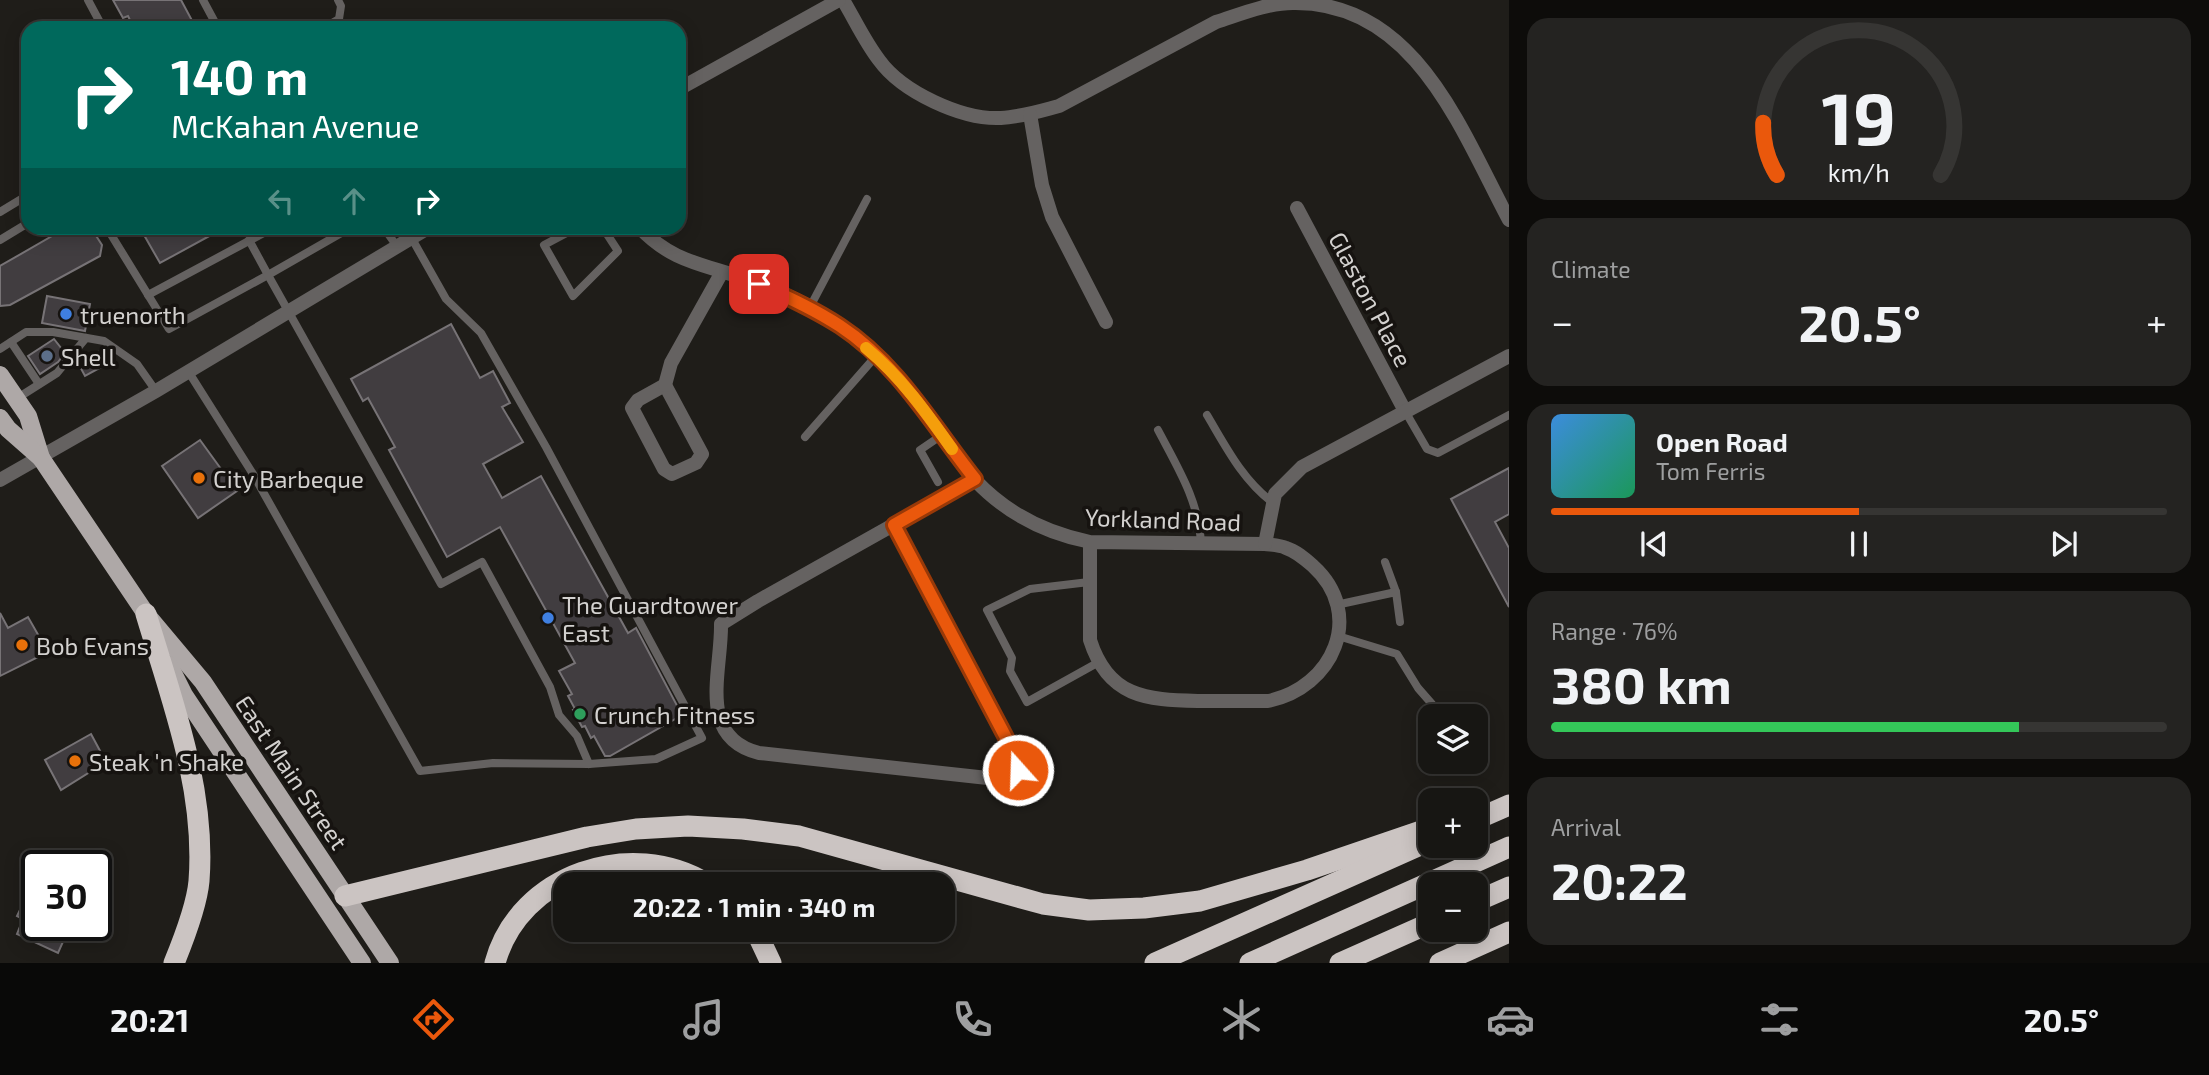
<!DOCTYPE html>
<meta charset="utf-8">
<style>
body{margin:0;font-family:"Exo 2",sans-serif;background:#242321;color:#f1f3f6;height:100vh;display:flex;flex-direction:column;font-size:26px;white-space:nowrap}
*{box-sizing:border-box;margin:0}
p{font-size:23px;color:#9e9fa0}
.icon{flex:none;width:38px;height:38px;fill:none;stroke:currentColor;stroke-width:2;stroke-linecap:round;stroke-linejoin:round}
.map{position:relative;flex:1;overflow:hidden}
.panel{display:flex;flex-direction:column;gap:18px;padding:18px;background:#0d0c0a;width:700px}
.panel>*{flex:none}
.banner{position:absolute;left:21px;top:21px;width:665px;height:214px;border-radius:21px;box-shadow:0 4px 18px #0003,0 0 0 2px #363533;background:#00695c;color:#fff;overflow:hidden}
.tools{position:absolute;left:1418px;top:704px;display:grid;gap:14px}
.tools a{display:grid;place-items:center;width:70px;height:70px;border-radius:14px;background:#171613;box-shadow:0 4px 18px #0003,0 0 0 2px #363533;font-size:35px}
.speed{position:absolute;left:21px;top:850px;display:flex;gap:14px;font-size:35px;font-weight:700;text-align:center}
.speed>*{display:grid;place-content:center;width:91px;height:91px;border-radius:50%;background:#171613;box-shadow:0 4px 18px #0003,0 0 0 2px #363533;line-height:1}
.speed .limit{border:4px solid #111;border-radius:10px;background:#fff;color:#111}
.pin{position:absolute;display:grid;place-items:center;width:60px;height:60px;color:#fff;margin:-30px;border-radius:14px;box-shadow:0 4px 10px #0006}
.me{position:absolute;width:77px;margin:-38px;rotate:340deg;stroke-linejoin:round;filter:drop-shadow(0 0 5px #0008)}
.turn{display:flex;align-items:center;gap:24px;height:147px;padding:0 35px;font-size:32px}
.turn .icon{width:91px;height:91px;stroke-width:2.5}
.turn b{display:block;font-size:49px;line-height:60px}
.lanes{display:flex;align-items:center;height:66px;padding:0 35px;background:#0003;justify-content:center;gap:35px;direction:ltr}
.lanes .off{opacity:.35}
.big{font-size:52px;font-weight:700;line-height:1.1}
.panel .tile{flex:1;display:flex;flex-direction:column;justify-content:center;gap:10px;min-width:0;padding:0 24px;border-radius:21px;background:#242321}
.panel .dial{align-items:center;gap:0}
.dial svg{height:182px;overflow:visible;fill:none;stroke:#363533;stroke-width:7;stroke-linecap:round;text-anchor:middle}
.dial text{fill:#f1f3f6;stroke:none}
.song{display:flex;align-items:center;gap:21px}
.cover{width:84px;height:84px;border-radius:10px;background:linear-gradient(135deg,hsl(210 70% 55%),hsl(150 70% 35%))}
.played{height:7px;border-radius:4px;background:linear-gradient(90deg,#ea580c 50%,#363533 50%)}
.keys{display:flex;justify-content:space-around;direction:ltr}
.heat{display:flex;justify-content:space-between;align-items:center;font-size:38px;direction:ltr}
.charge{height:10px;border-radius:5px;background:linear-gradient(90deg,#34c759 76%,#363533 0)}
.trip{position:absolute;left:553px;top:872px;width:402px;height:70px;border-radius:21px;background:#171613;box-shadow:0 4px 18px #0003,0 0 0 2px #363533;font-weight:700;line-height:70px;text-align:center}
.dock{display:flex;height:112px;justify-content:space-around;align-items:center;background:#090908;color:#9e9fa0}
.dock .icon{width:49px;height:49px}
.dock .on{color:#ea580c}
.dock b{font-size:32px;color:#f1f3f6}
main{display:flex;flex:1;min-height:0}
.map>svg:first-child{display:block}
.building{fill:#413d40;stroke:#777376;stroke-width:2}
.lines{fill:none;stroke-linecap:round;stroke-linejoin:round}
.service{stroke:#656261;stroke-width:8}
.minor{stroke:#656261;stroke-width:14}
.tertiary{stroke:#656261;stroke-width:14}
.primary{stroke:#aea8a7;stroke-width:18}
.motorway{stroke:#cbc4c2;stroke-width:21}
.route-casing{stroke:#983908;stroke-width:18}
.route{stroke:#ea580c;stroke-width:12}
.slow{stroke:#f59e0b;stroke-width:12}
.shop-dot{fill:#3f7fe0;stroke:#161310;stroke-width:2.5}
.service-dot{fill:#5c6f8a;stroke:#161310;stroke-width:2.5}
.food-dot{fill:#e8710a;stroke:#161310;stroke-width:2.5}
.leisure-dot{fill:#2e9e5b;stroke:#161310;stroke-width:2.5}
.labels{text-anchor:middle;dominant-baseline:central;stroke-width:7;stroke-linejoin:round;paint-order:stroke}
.street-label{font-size:24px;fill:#d3d1cf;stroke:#161310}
.poi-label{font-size:24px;fill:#d3d1cf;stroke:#161310;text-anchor:start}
</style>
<main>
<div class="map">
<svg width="1509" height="963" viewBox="0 0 1509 963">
<rect width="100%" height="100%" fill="#1f1d19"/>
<g class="building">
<path d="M113 0H181L196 28H134L128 16 123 18Z"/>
<path d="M66 228H91L102 245 100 256 10 305 0 306V266Z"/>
<path d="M140 228H224L160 263Z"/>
<path d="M47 296 90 304 85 331 42 323Z"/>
<path d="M451 324 480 378 493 371 510 403 502 407 523 442 483 464 502 498 541 476 628 633 636 628 682 715 610 756H605L594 736 591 738 585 726 582 727 573 710 575 709 568 696 572 694 559 671 575 663 500 527 447 557 389 450 395 447 368 398 363 401 351 379Z"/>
<path d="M54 339 65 353 58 362 40 374 28 356Z"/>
<path d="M98 352 105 365 85 376 78 363Z"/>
<path d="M200 440 237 491 198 518 162 466Z"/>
<path d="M1509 468V514L1495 522 1509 548V607L1451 499Z"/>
<path d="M0 613 8 628 28 617 48 652 0 676Z"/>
<path d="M91 734 106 762 61 790 45 760Z"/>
<path d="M37 875V926H70L58 953 17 934 23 919 17 916Z"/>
</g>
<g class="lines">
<g class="service">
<path d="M88 0 103 28"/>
<path d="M203 0 218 28"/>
<path d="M324 28 339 19 341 6 338 0"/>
<path d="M0 212 28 195"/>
<path d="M107 228 169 329 268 275 249 240"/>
<path d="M350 228 268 275 441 584 482 562 550 687 559 715 577 736 589 764"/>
<path d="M384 228 396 245"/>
<path d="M576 228 544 245 573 296 618 251 603 228"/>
<path d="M0 240 28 223"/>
<path d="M148 295 273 228"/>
<path d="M810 307 867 199"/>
<path d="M11 342 39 384"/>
<path d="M0 349 26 332H53L104 341 137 364 156 391"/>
<path d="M188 371 253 474 420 771 493 763 589 764 656 759 702 738 546 447 481 333 446 299 411 237"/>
<path d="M16 399 57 373 86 338"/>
<path d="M1405 411 1427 449 1438 453 1509 415"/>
<path d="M1207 415C1226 447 1242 479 1272 502"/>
<path d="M1158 430C1178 468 1199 501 1201 544"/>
<path d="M805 437 876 356"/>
<path d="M938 482 920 450 942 435"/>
<path d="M1385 562 1396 592"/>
<path d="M1089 582 1030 589 987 610 1012 658 1010 671 1027 702 1099 662"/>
<path d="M1336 605 1396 592 1400 622"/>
<path d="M1338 636 1397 654 1418 688 1432 704"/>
</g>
<g class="minor">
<path d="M843 0C855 20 865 42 879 60 902 92 962 120 1001 118 1021 117 1040 111 1059 106L1216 22C1241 14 1267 3 1293 3 1415 1 1461 130 1509 220"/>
<path d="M1030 114 1042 185 1052 217 1106 322"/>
<path d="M1297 208 1405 411"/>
<path d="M640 228C673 263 705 264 748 280 781 291 815 307 843 328 871 348 897 375 919 402 939 427 953 456 975 480 1006 513 1046 533 1090 542L1265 544C1272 545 1280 545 1286 548 1296 551 1305 559 1313 566 1366 614 1333 688 1268 701 1245 701 1221 701 1198 701 1146 700 1108 697 1090 640V542"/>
<path d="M665 385 702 454 696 463 672 474 664 469 632 408 638 400Z"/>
<path d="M665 385 671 363 722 272"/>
<path d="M894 525 1017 759 1018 770 1015 781 759 753C696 737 722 671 721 624L758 601 975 479"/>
<path d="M1265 544 1275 494 1302 467 1509 356"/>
</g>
<g class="tertiary">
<path d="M679 89 839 0"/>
<path d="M0 480 156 391 428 228"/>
</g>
<g class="primary">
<path d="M0 375 28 416 41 458"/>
<path d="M0 418 8 429 41 458 146 614 203 682 390 963"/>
<path d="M169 665 184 695 362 963"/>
</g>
<g class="motorway">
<path d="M146 614C172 701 206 789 199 881 197 904 183 941 174 963"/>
<path d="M1475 820 1509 805"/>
<path d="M345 896 587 837 636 829 688 826 743 829 799 836 1043 904 1089 910 1144 908 1200 901 1307 870 1430 828"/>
<path d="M1475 902 1509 887"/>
<path d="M755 929 771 963"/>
<path d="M495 963C519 874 632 837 707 884"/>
<path d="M1155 963 1425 843"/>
<path d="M1250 963 1509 847"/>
<path d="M1340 963 1430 923"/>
<path d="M1440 963 1509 932"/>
</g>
</g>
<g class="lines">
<g class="route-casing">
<path id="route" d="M759 284C787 297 814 309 840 326 898 364 933 426 975 479L894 525 1012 749 1018 770"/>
</g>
<use href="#route" class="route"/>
<path class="slow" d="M866 348C901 377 926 412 952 449"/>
</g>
<g class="shop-dot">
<circle cx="66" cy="314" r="7"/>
<circle cx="548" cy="618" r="7"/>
</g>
<circle class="service-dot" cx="47" cy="356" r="7"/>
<g class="food-dot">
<circle cx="199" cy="478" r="7"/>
<circle cx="22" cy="645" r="7"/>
<circle cx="75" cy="761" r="7"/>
</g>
<circle class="leisure-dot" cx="580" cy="714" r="7"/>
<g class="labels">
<g class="street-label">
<text transform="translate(1371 299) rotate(62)">Glaston Place</text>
<text transform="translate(1163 519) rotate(2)">Yorkland Road</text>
<text transform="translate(292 772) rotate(56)">East Main Street</text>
</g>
<g class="poi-label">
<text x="80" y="314">truenorth</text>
<text x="61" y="356">Shell</text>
<text x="213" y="478">City Barbeque</text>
<text x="562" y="604">The Guardtower<tspan x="562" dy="28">East</tspan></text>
<text x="36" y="645">Bob Evans</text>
<text x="594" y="714">Crunch Fitness</text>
<text x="89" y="761">Steak 'n Shake</text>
</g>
</g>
</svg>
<div class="tools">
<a><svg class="icon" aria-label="layers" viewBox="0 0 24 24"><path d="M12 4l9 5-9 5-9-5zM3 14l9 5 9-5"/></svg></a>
<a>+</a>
<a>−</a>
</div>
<div class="speed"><div class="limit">30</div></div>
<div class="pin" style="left:759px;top:284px;background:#d93025"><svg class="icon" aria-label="arrive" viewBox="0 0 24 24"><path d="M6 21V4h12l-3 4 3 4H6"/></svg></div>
<svg class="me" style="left:1018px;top:770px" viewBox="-20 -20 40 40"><circle r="17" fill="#ea580c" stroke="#fff" stroke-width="3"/><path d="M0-11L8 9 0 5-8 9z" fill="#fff"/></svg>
<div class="trip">20:22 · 1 min · 340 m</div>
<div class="banner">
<div class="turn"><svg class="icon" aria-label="right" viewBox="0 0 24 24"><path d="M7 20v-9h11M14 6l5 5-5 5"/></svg><div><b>140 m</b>McKahan Avenue</div></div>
<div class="lanes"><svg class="icon off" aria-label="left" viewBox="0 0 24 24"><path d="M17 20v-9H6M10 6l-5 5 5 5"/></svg><svg class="icon off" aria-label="ahead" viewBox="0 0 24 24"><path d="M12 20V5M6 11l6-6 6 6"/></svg><svg class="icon" aria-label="right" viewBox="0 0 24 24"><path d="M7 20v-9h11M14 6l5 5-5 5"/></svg></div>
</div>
</div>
<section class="panel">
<div class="tile dial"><svg viewBox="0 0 100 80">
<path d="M14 69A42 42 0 1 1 86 69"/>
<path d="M14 69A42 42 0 0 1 8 46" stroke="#ea580c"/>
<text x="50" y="56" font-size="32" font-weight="700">19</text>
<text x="50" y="72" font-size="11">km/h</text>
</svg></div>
<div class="tile"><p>Climate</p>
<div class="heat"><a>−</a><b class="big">20.5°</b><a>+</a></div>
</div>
<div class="tile">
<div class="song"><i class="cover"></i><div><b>Open Road</b><p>Tom Ferris</p></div></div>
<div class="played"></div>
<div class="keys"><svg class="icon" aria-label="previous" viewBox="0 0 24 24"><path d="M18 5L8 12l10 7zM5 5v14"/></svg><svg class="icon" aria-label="pause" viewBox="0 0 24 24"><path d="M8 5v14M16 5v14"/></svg><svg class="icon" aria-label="next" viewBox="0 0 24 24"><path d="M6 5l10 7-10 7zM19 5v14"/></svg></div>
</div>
<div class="tile"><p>Range · 76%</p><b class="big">380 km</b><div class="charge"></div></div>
<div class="tile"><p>Arrival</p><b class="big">20:22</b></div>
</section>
</main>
<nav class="dock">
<b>20:21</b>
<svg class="icon on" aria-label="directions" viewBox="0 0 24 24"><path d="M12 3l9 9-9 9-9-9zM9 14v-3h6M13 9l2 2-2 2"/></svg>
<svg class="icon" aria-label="music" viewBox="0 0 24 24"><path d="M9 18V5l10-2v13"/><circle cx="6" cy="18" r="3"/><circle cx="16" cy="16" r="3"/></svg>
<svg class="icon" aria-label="phone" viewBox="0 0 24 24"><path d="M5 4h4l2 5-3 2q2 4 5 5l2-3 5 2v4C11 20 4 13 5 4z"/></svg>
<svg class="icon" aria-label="climate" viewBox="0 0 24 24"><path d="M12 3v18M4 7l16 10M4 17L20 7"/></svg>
<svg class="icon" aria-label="car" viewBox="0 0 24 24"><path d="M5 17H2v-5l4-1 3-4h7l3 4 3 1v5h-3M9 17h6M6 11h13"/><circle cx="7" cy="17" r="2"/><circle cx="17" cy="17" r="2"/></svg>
<svg class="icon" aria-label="filters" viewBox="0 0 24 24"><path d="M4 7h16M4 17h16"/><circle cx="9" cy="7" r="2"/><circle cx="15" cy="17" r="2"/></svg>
<b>20.5°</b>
</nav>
